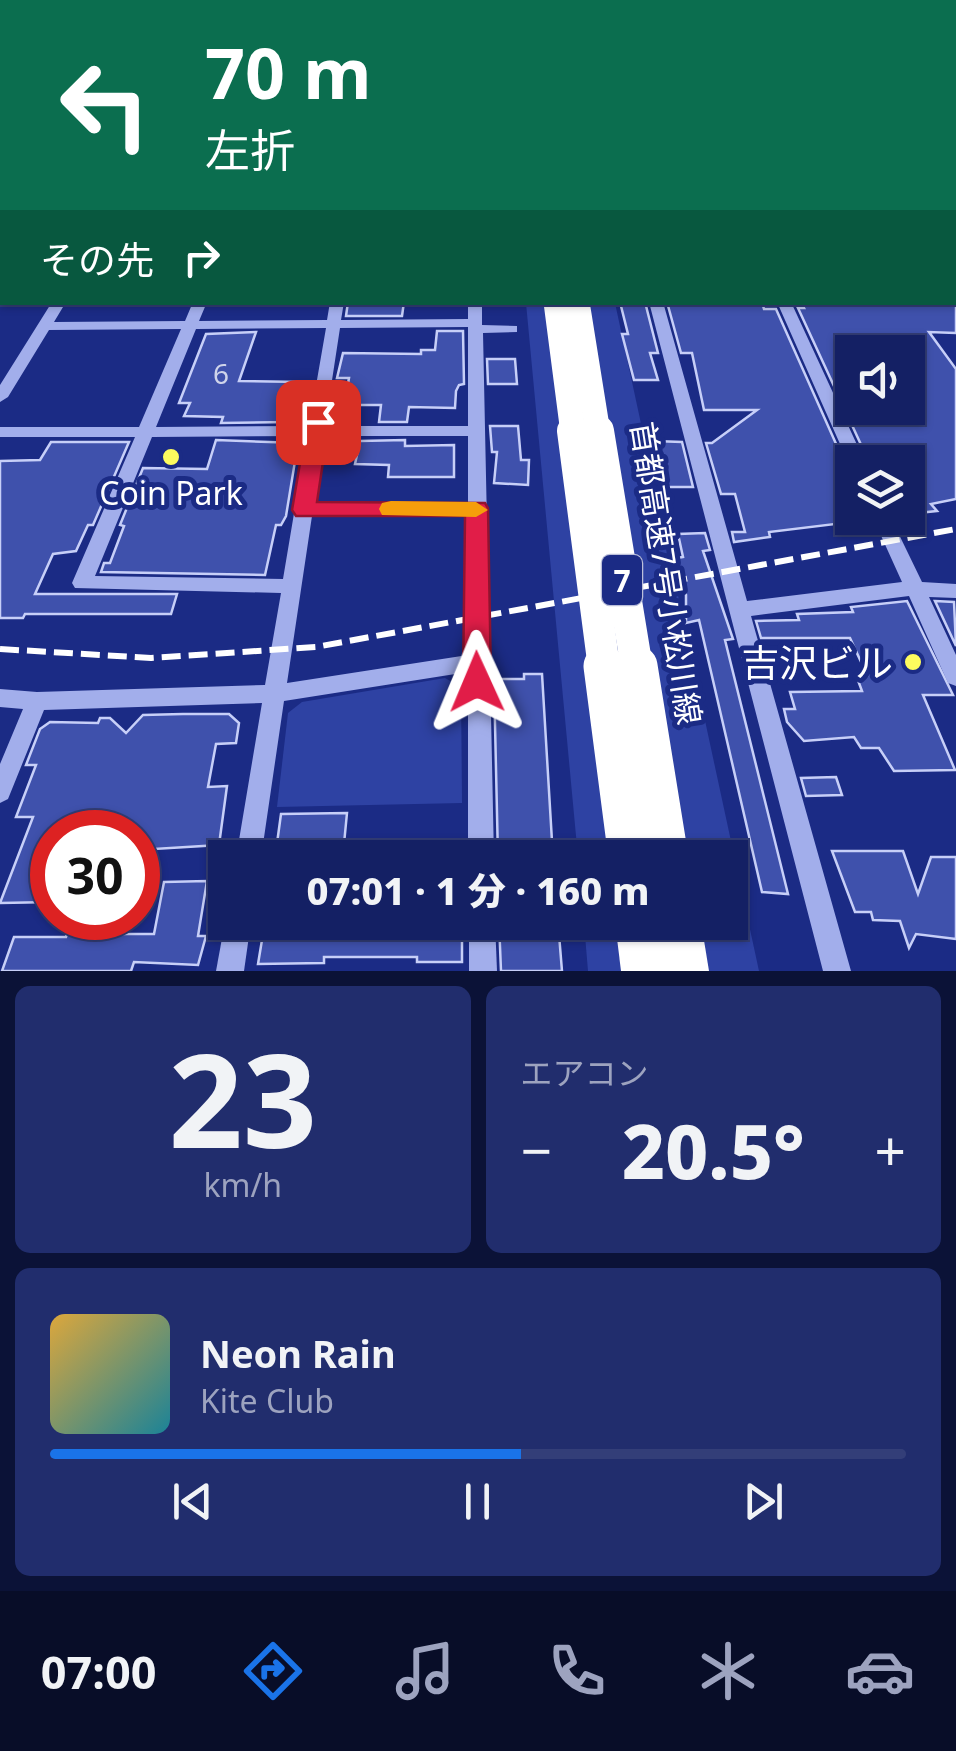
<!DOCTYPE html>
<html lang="ja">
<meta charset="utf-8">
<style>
body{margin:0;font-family:"Noto Sans","Noto Sans JP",sans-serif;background:#212d6d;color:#f1f3f6;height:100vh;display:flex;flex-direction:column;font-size:38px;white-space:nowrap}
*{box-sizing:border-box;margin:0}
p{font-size:32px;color:#9da3bf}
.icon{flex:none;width:55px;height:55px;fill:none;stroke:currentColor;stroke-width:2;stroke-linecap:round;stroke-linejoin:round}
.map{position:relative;height:971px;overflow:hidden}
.sheet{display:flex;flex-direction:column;gap:15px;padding:15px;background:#0b1237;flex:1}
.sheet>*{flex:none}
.banner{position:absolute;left:0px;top:0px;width:958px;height:305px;box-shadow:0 2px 8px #0004,0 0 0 2px #333e78;background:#0b6e4f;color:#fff;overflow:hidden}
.buttons{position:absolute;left:835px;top:335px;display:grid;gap:20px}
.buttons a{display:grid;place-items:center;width:90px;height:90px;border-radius:0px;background:#142064;box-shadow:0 2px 8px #0004,0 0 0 2px #333e78;font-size:50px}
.speed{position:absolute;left:30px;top:810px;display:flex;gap:20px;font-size:50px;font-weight:700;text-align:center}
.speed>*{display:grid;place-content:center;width:130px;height:130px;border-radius:50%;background:#142064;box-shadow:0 2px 8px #0004,0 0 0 2px #333e78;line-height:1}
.speed .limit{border:15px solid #d22;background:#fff;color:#111}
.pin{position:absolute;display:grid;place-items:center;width:85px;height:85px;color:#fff;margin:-42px;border-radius:20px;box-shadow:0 5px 15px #0006}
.me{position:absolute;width:110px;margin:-55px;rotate:359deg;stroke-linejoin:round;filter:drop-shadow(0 0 8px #0008)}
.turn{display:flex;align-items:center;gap:35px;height:210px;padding:0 40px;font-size:45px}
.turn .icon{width:130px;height:130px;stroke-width:2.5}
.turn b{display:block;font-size:70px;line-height:85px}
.then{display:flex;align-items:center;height:95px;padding:0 40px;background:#0003;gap:20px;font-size:38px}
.big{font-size:75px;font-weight:800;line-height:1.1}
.sheet .card{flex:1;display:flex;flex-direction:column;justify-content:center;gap:15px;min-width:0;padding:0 35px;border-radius:15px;background:#212d6d}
.sheet .dial{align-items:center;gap:0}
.dial b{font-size:130px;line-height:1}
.song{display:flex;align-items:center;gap:30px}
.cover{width:120px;height:120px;border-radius:15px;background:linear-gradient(135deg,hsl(40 70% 55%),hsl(190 70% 35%))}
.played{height:10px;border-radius:5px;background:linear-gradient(90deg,#1a73e8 55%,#333e78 55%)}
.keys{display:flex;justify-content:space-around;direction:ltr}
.heat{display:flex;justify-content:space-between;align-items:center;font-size:55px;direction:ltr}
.sheet .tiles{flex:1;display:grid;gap:15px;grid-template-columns:1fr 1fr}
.card:last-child{grid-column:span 2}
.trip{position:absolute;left:208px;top:840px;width:540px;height:100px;border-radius:0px;background:#142064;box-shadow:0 2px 8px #0004,0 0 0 2px #333e78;font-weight:800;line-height:100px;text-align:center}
.tabs{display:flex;height:160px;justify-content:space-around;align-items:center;background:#080d28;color:#9da3bf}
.tabs .icon{width:70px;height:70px}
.tabs .active{color:#1a73e8}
.tabs b{font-size:45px;color:#f1f3f6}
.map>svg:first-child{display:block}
.green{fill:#2e42a3}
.building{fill:#3f51ac;stroke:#c7cff8;stroke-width:2.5;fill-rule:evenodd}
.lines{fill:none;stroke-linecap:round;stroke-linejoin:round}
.minor{fill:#a2aeeb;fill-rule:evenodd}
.major{fill:#e6e9ff;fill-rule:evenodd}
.highway{fill:#fff;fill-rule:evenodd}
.rail{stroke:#fff;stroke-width:6;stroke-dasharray:19 8;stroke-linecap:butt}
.highway-bridge-far2{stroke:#fff;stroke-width:25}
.highway-bridge-far1{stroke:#fff;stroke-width:32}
.highway-bridge{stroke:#fff;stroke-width:41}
.route{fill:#e11d48;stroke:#92132f;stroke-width:2.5}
.slow{fill:#f59e0b}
.poi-dot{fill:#fdfb5e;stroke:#1b2b85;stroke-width:4}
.labels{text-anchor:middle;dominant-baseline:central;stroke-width:10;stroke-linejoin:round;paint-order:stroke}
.number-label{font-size:28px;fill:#cfd4ea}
.shield{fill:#1b2b85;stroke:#bbbfda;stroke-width:2.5}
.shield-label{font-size:30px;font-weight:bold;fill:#fff}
.poi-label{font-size:32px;fill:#fff;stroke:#1b2b85}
.street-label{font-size:32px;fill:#fff;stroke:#1b2b85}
.near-poi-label{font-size:38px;fill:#fff;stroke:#1b2b85;text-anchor:end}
</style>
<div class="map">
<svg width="956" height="971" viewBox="0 0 956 971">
<rect width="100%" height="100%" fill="#1b2b85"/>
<g class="green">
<path d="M526 303H615L759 971H588L584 923 730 922V858L578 857Z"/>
<path d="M445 678 461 687 462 803 277 807 288 713 302 702Z"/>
</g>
<g class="building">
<path d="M348 302H404L402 316H346Z"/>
<path d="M620 302H645L658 353H650L658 380H634L622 334H628Z"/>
<path d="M667 302H762L764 309H776L845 464 852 470V522L769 532 770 537 734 542 732 532H745L735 494H721L706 443H712L757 410H704L692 353H681Z"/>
<path d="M801 302H956V333L929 332 956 369V499L931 504 937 511 908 514V462H869L798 308H804ZM852 352H908V409L852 408Z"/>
<path d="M437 331H463L464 384 459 385 456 391 455 408 409 407 407 422H379L381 405H344L349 378H337L343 353 421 354V350H435Z"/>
<path d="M256 332 239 381 301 382 289 422 221 423 223 417 184 416 190 403H179L206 334Z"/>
<path d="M487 359H515L517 384H488Z"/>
<path d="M490 426H518L521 460H529L528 485 494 483 497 452H492Z"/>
<path d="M216 440 298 443 286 516 281 525H276L265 575 101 572 104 563H110L124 526 120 525 143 468 207 469Z"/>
<path d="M405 440V446L454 445V477H388L389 465 355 464 360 441Z"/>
<path d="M654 441 682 442 693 487H665Z"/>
<path d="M51 442H129L93 525H88L76 551 53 554 35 594H177L171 614H25L23 618H0V461L40 460Z"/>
<path d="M705 533 710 550 703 551 733 639 725 640 788 894 762 892 699 620 686 623V595L677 558 683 557 678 534Z"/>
<path d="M907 601 953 695H923L955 770 894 771 879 748H861L854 737 804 741 787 722 784 709H795L790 692 862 691 856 675H867L850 638H761L756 621 799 620 797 614 853 612 851 607Z"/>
<path d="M935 601 954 602 956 646Z"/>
<path d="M524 674H542L553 858H498L494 679H524Z"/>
<path d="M183 714H229L239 723 236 743 216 744 208 787 227 786 219 845 138 850V832H52V902L0 903 33 817H16L36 765H26L40 729 50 722 98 723 100 718H110L126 733 143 715Z"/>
<path d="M836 777 842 795 806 796 801 778Z"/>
<path d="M347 813 343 854 275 858 281 814Z"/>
<path d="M832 851H903L918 894 931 857H956V939L916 934 909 948 900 921 873 920 871 912H855Z"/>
<path d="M207 881 198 936H206L198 965 134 962 131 971H2L14 937H66L72 918H120L115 934H154L164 882Z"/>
<path d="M265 922H462V962H417V957H324V963L258 964Z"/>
<path d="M499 922H558L562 971H501Z"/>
</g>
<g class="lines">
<g class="minor">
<path d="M389 0H397V2H390Z"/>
<path d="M464 0H472V2H465Z"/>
<path d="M555 0H563L564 2H557Z"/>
<rect x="955" y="38" width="1" height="6"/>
<rect x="0" y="82" width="2" height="6"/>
<rect x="0" y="106" width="2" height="6"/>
<rect x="0" y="133" width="2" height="6"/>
<rect x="0" y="180" width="2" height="9"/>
<path d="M2 269V280L0 281V270Z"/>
<rect x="0" y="286" width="2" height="8"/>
<path d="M52 302H66L54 322 185 321 193 302H207L199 321 327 320 330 302H344L341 320 468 319V302H482V325L517 326V332L483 333 494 858H468V672L284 701 261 858H236L262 703 44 710 8 799 0 803V764L23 709 0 707V689L37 692 265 685 281 593 75 588 72 583 135 437H0V427H139L181 329 49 330 8 397 0 402V385ZM468 327V426H325L340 328ZM326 328 309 426 156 427 196 329ZM307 436 283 579 95 576 152 437ZM324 436H468V502L314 504ZM468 514V655L287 683 312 516Z"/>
<path d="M649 302H663L747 601 902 582 873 518H891L922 582 956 584V598L929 597 956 655V686L948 683 909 596 751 616 851 971H823Z"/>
<path d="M777 302H791L865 462H852V466L848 462Z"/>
<path d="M225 922H251L244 971H216Z"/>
<path d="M469 922H495L497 971H469Z"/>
</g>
<g class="major">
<rect x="955" y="187" width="1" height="10"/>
<rect x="0" y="193" width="2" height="10"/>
</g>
<g class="highway">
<path d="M520 0H534L535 2H522Z"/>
<path d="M2 72V84L0 85V73Z"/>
<path d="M615 922H701L709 971H621Z"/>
</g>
<path class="rail" d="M0 649 151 658 316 647 956 529"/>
<g class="highway-bridge-far2">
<path d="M556 302 573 433"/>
<path d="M577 302 598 433"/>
</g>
<g class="highway-bridge-far1">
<path d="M573 431 604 668"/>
<path d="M598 431 637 668"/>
</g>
<g class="highway-bridge">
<path d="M604 666 629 858"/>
<path d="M637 666 668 858"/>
</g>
</g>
<path class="route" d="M318 416 329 422 317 502 485 503 488 508 491 682 487 690 477 694 467 690 463 682 465 516H296L292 510 307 422Z"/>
<path class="slow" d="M391 501 476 502 488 510 476 517 382 515 379 509 382 503Z"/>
<g class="poi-dot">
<circle cx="171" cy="457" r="10"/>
<circle cx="913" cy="662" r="10"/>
</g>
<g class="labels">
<g class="number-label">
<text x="221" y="373">6</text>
</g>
<rect class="shield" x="602" y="555" width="40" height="50" rx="8"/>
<g class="shield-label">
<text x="622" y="580">7</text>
</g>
<g class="poi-label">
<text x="171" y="492">Coin Park</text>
</g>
<g class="street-label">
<text transform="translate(667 573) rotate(81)">首都高速7号小松川線</text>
</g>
<g class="near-poi-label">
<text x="893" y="662">吉沢ビル</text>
</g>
</g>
</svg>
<div class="buttons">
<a><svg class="icon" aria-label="sound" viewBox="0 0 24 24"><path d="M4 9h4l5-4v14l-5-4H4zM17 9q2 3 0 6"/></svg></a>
<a><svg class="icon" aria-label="layers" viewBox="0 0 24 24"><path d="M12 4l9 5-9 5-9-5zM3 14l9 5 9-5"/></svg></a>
</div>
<div class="speed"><div class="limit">30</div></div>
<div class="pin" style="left:318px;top:422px;background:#d93025"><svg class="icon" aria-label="arrive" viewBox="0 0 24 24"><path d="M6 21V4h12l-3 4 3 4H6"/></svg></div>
<svg class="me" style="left:477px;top:682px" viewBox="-20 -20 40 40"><path d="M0-17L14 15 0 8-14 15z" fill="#e11d48" stroke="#fff" stroke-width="4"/></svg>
<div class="trip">07:01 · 1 分 · 160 m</div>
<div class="banner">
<div class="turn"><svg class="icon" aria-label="left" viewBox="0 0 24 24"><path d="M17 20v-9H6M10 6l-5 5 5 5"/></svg><div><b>70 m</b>左折</div></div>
<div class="then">その先<svg class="icon" aria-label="right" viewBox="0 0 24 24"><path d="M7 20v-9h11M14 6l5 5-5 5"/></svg></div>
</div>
</div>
<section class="sheet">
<div class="tiles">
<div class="card dial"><b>23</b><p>km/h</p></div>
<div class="card"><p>エアコン</p>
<div class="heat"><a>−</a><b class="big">20.5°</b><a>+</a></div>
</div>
<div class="card">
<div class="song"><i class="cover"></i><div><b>Neon Rain</b><p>Kite Club</p></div></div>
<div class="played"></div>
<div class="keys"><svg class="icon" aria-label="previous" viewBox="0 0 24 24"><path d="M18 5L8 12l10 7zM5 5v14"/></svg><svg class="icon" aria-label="pause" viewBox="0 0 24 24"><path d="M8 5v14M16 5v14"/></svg><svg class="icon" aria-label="next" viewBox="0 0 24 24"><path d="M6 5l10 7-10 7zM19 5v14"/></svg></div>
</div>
</div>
</section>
<nav class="tabs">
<b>07:00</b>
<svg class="icon active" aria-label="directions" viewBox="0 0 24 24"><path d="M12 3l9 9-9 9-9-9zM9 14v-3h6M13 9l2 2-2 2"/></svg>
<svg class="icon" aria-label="music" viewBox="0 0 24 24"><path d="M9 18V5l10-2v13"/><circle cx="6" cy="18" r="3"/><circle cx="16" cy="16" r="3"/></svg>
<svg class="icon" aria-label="phone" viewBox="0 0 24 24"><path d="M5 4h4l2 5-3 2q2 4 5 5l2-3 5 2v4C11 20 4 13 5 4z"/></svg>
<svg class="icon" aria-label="climate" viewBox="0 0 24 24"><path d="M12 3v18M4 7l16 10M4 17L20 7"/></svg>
<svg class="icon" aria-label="car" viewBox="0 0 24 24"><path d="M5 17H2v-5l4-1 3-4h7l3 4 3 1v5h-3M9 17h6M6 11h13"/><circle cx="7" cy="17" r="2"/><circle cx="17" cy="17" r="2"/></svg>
</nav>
